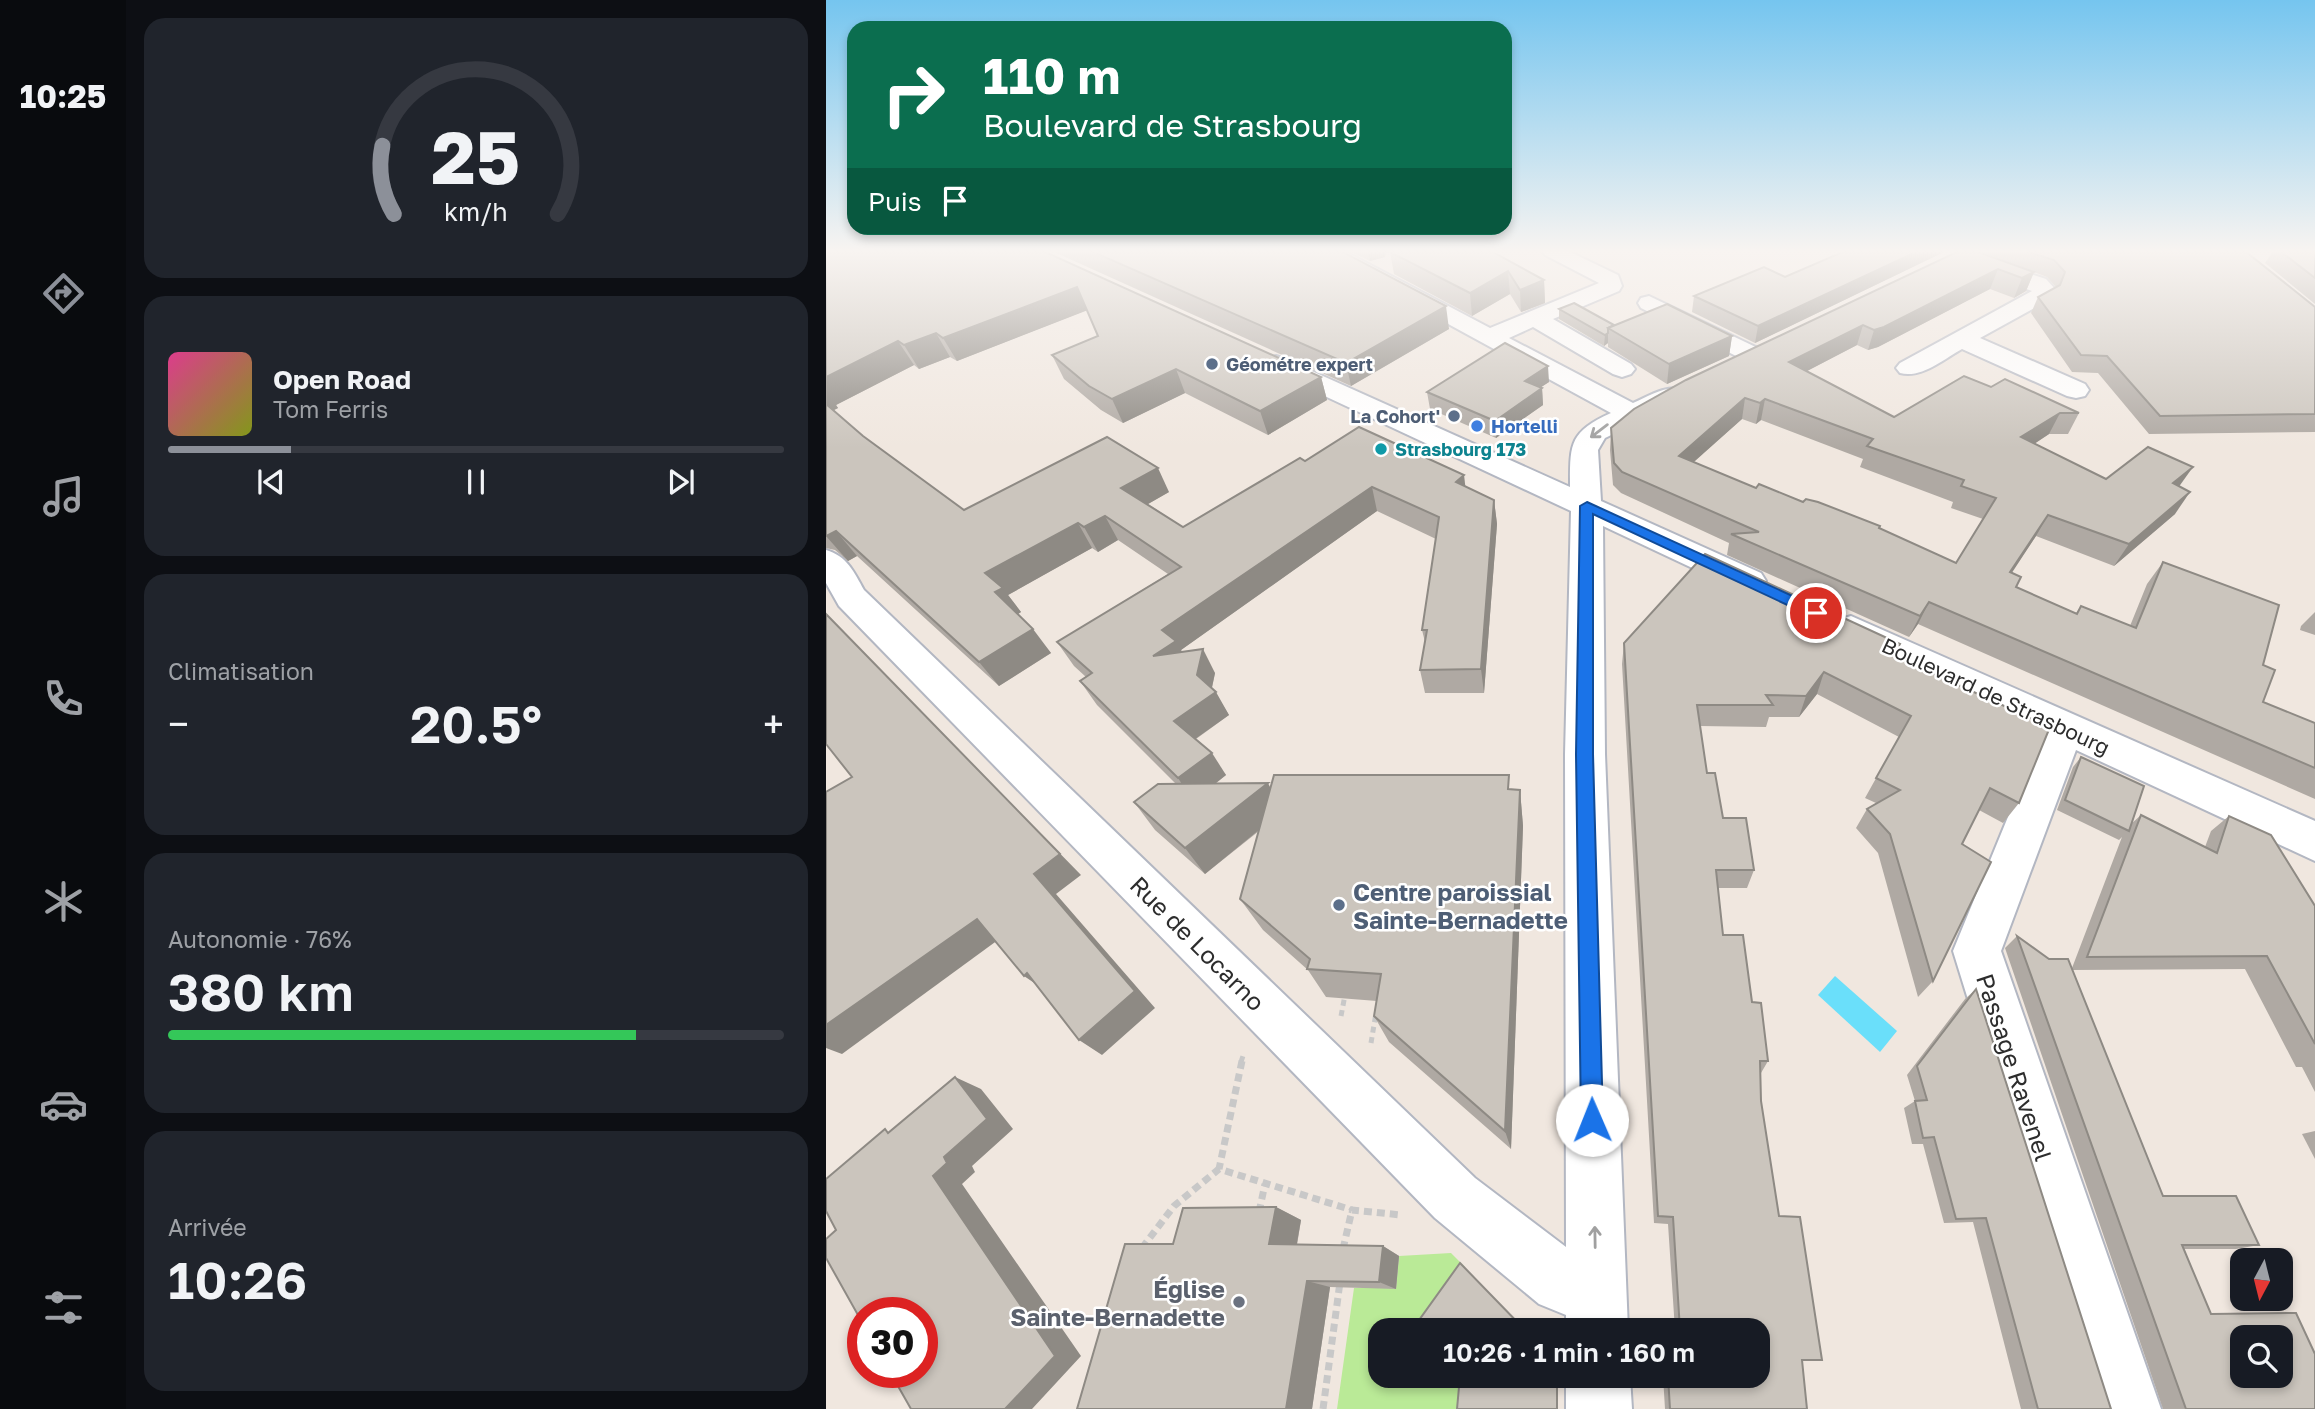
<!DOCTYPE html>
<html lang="fr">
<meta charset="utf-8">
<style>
body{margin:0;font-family:"Golos Text",sans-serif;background:#20242c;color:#f1f3f6;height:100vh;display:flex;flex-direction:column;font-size:26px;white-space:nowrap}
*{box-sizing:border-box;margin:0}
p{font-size:23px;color:#9ea1a6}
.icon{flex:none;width:38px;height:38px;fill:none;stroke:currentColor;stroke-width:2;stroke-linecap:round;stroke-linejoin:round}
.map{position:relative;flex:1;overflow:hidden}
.drawer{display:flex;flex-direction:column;gap:18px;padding:18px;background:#0d0f14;width:700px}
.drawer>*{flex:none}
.top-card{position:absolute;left:21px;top:21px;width:665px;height:214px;border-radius:21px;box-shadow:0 4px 10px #0003;background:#0b6e4f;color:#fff;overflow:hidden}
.needle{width:46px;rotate:187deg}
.buttons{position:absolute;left:1404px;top:1248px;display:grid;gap:14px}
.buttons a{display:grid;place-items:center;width:63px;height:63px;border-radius:14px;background:#171b24;box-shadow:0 4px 10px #0003;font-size:35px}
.speed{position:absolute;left:21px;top:1297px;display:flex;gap:14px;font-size:35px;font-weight:700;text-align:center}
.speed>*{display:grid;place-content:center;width:91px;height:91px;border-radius:50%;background:#171b24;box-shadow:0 4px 10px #0003;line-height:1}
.speed .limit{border:10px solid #d22;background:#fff;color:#111}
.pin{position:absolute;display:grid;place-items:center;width:60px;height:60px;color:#fff;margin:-30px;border:4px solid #fff;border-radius:50%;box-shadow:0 2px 7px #0007}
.me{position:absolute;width:77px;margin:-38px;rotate:359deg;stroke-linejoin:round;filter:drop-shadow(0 0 5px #0008)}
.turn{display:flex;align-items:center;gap:24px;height:147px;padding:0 21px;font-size:32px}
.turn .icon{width:91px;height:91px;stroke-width:2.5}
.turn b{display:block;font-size:49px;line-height:60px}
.then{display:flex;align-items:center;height:66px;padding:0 21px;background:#0003;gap:14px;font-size:26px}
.big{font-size:52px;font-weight:600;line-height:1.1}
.drawer .widget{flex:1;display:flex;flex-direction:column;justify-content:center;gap:10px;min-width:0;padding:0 24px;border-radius:21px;background:#20242c}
.drawer .dial{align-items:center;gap:0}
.dial svg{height:182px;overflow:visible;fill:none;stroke:#363941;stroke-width:7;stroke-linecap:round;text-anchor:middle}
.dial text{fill:#f1f3f6;stroke:none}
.song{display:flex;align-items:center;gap:21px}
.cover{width:84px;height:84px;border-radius:10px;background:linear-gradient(135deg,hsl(330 70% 55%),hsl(70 70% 35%))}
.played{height:7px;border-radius:4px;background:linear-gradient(90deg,#8c9099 20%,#363941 20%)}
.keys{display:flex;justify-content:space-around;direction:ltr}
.heat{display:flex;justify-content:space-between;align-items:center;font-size:38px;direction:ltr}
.charge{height:10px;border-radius:5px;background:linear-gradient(90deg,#34c759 76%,#363941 0)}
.trip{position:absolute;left:542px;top:1318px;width:402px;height:70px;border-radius:21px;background:#171b24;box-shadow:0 4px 10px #0003;font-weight:600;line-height:70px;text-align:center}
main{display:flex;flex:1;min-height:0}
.menu{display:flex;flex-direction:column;width:126px;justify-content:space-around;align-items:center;background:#090b0e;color:#9ea1a6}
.menu .icon{width:49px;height:49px}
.menu .active{color:#8c9099}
.menu b{font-size:32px;color:#f1f3f6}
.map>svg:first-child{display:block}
.green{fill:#baea97}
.water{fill:#6adffa}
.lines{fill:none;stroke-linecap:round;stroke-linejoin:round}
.minor-casing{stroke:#b3b7c2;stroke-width:4}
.path-far1{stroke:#c8c8c8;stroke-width:5;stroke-dasharray:6 4.5;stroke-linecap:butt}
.path{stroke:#c8c8c8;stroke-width:7;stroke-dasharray:8 5;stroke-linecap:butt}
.minor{fill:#fff;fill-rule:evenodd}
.wall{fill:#afa9a3;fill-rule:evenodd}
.shaded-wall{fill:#8e8a84}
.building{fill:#cbc5bd;stroke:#8e8a84;stroke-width:2;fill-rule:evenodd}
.oneway{stroke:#a0a0a0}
.route{fill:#1a73e8;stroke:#114b97;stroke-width:2}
.service-dot{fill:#5c6f8a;stroke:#fff;stroke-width:2.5}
.shop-dot{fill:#3f7fe0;stroke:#fff;stroke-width:2.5}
.culture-dot{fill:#0f9aa8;stroke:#fff;stroke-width:2.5}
.worship-dot{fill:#6b7280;stroke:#fff;stroke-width:2.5}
.labels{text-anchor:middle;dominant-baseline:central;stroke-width:5;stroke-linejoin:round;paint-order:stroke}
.far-service-label{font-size:18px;font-weight:bold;fill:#4e5e75;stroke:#fff;text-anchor:start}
.far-shop-label{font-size:18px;font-weight:bold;fill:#366cbe;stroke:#fff;text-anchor:start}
.far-culture-label{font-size:18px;font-weight:bold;fill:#0d838f;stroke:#fff;text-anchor:start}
.street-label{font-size:21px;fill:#2d2d2d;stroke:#fff}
.near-service-label{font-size:24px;font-weight:bold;fill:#4e5e75;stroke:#fff;text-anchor:start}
.near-street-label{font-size:24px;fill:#2d2d2d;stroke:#fff}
.near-worship-label{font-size:24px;font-weight:bold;fill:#5b616d;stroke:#fff;text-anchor:end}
</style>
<main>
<nav class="menu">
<b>10:25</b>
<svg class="icon active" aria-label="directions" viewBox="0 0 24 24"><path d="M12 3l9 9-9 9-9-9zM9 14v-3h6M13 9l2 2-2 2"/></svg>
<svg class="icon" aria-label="music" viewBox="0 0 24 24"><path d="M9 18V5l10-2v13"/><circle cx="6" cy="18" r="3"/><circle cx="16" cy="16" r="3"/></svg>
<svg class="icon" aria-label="phone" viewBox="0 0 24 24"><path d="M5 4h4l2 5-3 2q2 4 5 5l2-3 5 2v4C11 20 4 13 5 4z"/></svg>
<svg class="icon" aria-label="climate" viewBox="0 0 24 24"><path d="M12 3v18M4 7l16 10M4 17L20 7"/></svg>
<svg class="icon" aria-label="car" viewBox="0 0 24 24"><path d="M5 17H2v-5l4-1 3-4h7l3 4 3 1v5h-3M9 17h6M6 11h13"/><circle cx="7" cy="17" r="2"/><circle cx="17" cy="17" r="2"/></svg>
<svg class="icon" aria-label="filters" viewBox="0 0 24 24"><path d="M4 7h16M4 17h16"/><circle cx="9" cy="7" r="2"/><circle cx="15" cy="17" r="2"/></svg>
</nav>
<section class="drawer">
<div class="widget dial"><svg viewBox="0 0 100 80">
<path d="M14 69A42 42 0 1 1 86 69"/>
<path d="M14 69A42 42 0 0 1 9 39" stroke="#8c9099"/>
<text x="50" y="56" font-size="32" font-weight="700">25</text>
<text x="50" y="72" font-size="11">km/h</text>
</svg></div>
<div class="widget">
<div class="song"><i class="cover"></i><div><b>Open Road</b><p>Tom Ferris</p></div></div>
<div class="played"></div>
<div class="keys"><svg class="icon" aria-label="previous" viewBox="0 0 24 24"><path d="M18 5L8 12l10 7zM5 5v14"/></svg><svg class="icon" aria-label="pause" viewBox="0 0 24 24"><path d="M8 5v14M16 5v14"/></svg><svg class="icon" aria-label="next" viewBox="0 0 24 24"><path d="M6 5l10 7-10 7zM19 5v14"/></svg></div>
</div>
<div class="widget"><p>Climatisation</p>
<div class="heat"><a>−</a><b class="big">20.5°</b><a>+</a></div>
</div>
<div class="widget"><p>Autonomie · 76%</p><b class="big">380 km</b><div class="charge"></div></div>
<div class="widget"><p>Arrivée</p><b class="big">10:26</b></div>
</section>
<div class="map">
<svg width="1489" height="1409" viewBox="0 0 1489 1409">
<rect width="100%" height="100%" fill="#f0e7df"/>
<path class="green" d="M625 1253 639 1267 599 1324 604 1330H555V1376H640L637 1409H511L528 1288H570L573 1256Z"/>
<path class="water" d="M1009 976 1071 1031 1054 1052 992 995Z"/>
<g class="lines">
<g class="minor-casing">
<g id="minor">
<path d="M493 251H518L664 328 773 283 719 255 716 251H742L792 275 796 286 793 291 727 319 805 364 809 369 805 374 796 377 787 374 707 327 683 338 807 403C823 396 839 385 856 389L860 395 856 401 779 438 772 450 775 501 935 573 940 581 935 589 923 592 911 589 777 526 779 754 802 1330H740V1315L713 1304 609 1218 13 606 0 583V550C21 556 28 572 38 590L649 1178 740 1247 739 754 745 511 441 369 437 364 441 359 450 356 459 359 744 487C744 444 743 432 785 413L496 255Z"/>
<path d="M1153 258 1220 279 1230 290 1225 299 1154 338 1259 384 1263 390 1259 396 1250 398 1241 396 1136 349C1118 359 1095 379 1074 373L1070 368 1074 363 1206 291 1145 269 1142 264 1145 259Z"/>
<path d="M823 296 938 351 942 356 938 361 929 364 920 361 815 308 812 303 815 298Z"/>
<path d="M1025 616 1489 821V861L1250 750 1175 951 1335 1409H1269L1127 951 1216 734 1012 638 1007 629 1012 620Z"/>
<path d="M740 1376H804L806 1409H740Z"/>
</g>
</g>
<g class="path-far1">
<path d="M515 1016 519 995"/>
<path d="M545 1043 550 1013"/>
<path d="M415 1062 418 1053"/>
</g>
<g class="path">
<path d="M416 1061 393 1169 526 1210"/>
<path d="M433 1212 439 1184"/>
<path d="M316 1248 348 1206 393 1169"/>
<path d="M517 1249 526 1210 575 1215"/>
<path d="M497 1409 514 1282"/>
</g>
<use href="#minor" class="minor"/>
</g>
<g class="wall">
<path d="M0 251H217L495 377 501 400 442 435 359 393 297 423 275 410 238 379 226 355 272 336 261 310 131 361 124 357 93 369 88 365 10 405 12 408 8 410 37 436 138 510 343 492 322 504 357 527 479 461 639 486 668 500 671 524 658 693H599L594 670 599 642 596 630 610 539 551 511 355 650 356 652 389 673 386 688 403 715 370 739 400 775 389 784 444 788 694 790 697 826 685 1149 563 1042 548 1016 551 1001 500 997 482 970 437 930 414 899 433 831 379 874 329 830 308 802 350 784 271 705 254 681 260 677 248 666 231 642 342 574 292 540 272 552 266 548 182 595 195 612 192 614 225 653 173 686 31 556 22 561 9 550 0 548Z"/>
<path d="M226 251H515L623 329 525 386Z"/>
<path d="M523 251H560L559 257 544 261Z"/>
<path d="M665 251 718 280 719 303 695 312 684 294 646 316 568 274 564 252Z"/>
<path d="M1019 251H1120L929 343 866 312 868 296 959 277Z"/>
<path d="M1153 251H1419L1489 307V432L1323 434 1272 373 1246 372 1205 313 1212 297 1230 287 1221 277 1208 272 1200 291 1188 298 1164 289 1052 347 1042 350 1031 345 981 371 1068 417 1165 387 1253 413 1242 434H1223L1208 444 1280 479 1353 486 1349 514 1288 566 1210 536 1185 573 1190 587 1250 613 1255 606 1304 626 1321 584 1337 562 1437 665V702L1489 723V799L1092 624 1083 637 901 555 903 543 795 493 787 485 784 450 785 428 1153 252ZM916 419 930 424 935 420 1037 459 1034 467 1127 502 1125 508 1157 519 1130 563 1053 529 977 502 930 488 867 462Z"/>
<path d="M1447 251H1489V304L1439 263Z"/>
<path d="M733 309 788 325 906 336 903 356 841 384 782 347V343L778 346 733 319Z"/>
<path d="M723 382 715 387 716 388 717 405 670 438 604 409 601 392Z"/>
<path d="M1489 612V635L1474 630 1475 626Z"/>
<path d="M798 643 1074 644 1068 656 1193 803 1177 823 1153 810 1136 844 1107 981 1092 997 1052 853 1030 828 1041 809 1050 803 1039 798 1073 737 991 694 973 717H943L940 727 874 726 881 773 897 818 928 870 921 888H892L897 935 926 1002 942 1061 935 1073V1101L976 1360 981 1409H839L837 1376H933V1330H849L842 1224 828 1223 796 664Z"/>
<path d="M1255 757 1305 824 1315 815 1379 847 1385 831 1403 816 1489 906V1092L1476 1067H1470L1419 969 1246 970 1337 1196 1433 1245 1410 1249H1358L1385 1314 1489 1409H1337L1179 948 1191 936 1223 959 1246 968 1296 837 1293 840 1231 810 1247 767Z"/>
<path d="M1150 989 1285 1409H1195L1147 1222 1118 1223 1097 1144H1086L1078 1108 1089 1101 1081 1075 1139 999Z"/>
<path d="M1489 1131V1159L1476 1134Z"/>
<path d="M450 1207 475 1220 471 1245 557 1246 573 1256 570 1289 504 1287 486 1409H251L347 1244Z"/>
</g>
<g class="shaded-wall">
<path d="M542 251H560L559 257 544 261Z"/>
<path d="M1092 251H1120L929 343 932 326Z"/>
<path d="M1172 269 1164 289 1052 347 1042 350 1048 330Z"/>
<path d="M682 271 684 294 646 316 644 293Z"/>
<path d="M1208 272 1200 291 1188 298 1196 278Z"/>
<path d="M718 280 719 303 695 312 694 290Z"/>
<path d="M251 287 262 310 131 361 117 338Z"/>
<path d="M620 306 623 329 525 386 520 363Z"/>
<path d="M1037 325 1031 345 958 383 963 362Z"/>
<path d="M110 333 124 357 93 369 78 345Z"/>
<path d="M782 333V343L778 346 779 335Z"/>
<path d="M906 336 903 356 841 384 843 364Z"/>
<path d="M72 341 88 365 10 405 12 408 2 413 0 410V377Z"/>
<path d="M722 366 723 382 700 397 699 381Z"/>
<path d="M350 369 359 393 297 423 286 399Z"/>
<path d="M495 377 501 400 442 435 434 411Z"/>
<path d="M716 388 717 405 670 438 669 421Z"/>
<path d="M919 398 916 419 850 478 853 456Z"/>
<path d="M939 399 935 420 930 424 934 403Z"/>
<path d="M1234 413 1223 434 1185 459 1195 437Z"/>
<path d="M1367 467 1352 488 1347 483Z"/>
<path d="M332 468 343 492 308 512 295 488Z"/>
<path d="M638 475 641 500 630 482Z"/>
<path d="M546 487 551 511 355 650 363 665 327 656 336 630Z"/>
<path d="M1364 492 1349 514 1288 566 1303 544Z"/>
<path d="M668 500 671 524 658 693 655 669Z"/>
<path d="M1222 515 1210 536 1172 594 1184 572Z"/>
<path d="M279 516 292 540 272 552 258 527Z"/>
<path d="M252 523 266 548 182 595 195 612 187 617 169 592 159 573Z"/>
<path d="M10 531 31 556 22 561 0 536Z"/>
<path d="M1103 602 1092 624 1083 637 1094 616Z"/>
<path d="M0 614 255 875 230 894 329 1008 276 1055 253 1040 208 874Z"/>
<path d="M207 629 225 653 173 686 153 662Z"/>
<path d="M377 649 389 673 384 696 390 692 403 715 362 744 348 721 371 675Z"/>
<path d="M998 672 991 694 973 717 980 696Z"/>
<path d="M386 753 400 775 367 801 352 778Z"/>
<path d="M442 783 456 811 379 874 359 848Z"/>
<path d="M694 790 697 826 685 1149 679 1131Z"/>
<path d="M151 919 176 937 16 1054 0 1048V1025Z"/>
<path d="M201 973 223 993 198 976Z"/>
<path d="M129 1077 155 1089 187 1129 146 1166 149 1172 136 1184 255 1356 206 1409H179L107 1176 118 1157Z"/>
<path d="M450 1207 475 1220 469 1254 443 1244Z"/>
<path d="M557 1246 573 1256 570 1289 553 1282Z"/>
<path d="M481 1281 504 1287 486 1409H460Z"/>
</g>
<g class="building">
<path d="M0 251H217L495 377 434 411 350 369 286 399 263 386 226 355 272 336 251 287 117 338 110 333 78 345 72 341 0 377Z"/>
<path d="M265 251H515L620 306 520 363Z"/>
<path d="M567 251H665L718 280 694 290 682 271 644 293 564 252Z"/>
<path d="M1019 251H1092L932 326 868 296 938 267 959 277Z"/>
<path d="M1133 251H1149L1208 272 1196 278 1172 269 1058 327 1048 330 1037 325 963 362 1068 417 1138 376 1165 387 1179 379 1253 413H1234L1195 437 1280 479 1322 447 1367 467 1347 483 1364 492 1303 544 1222 515 1184 572 1195 577 1190 587 1251 614 1255 606 1310 628 1337 562 1453 605 1437 665 1449 670 1437 702 1489 723V768L1103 602 1094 616 905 534 933 532 796 472 788 463 785 428 808 409 860 380ZM919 398 934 403 939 399 1047 439 1041 446 1138 480 1135 486 1170 498 1130 563 1053 528 1054 526 992 502 980 499 977 502 933 484 930 488 853 456Z"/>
<path d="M1199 251H1419L1489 307V414L1334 416 1281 356 1255 355 1212 297 1234 285 1239 272 1228 260Z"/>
<path d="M1454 251H1489V278Z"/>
<path d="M748 303 788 325 782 328V333L779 335 733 309Z"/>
<path d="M841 304 906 336 843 364 782 328Z"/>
<path d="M679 343 722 366 699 381 716 388 669 421 601 392Z"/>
<path d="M0 404 37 436 138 510 281 437 332 468 295 488 357 527 474 458 479 461 533 427 638 475 630 482 668 500 655 669 594 670 601 630H596L613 517 546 487 336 630 350 641 327 656 377 649 371 675 390 692 348 721 386 753 352 778 254 681 266 673 231 642 355 567 279 516 258 527 252 523 159 573 177 588 169 592 207 629 153 662 10 531 0 536Z"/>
<path d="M879 554 1074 644 1067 655 1224 727 1193 803 1164 788 1136 844 1165 862 1107 981 1064 834 1041 809 1074 790 1050 778 1085 716 998 672 980 696 940 695 947 705H871L881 773H889L897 818H920L928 870H890L897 935H917L926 1002 935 1003 942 1061H934L935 1101 953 1216 974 1217 996 1360H976L981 1409H844L842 1376H933V1330H854L847 1217 832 1216 798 643Z"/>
<path d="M0 614 234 854 208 874 309 991 253 1040 201 973 198 976 151 919 0 1025V792L26 777 0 744Z"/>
<path d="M1255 757 1318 786 1303 831 1239 800Z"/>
<path d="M448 775H683L682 789 694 790 679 1131 548 1016 555 974 481 969 484 959 414 899Z"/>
<path d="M442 783 359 848 308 802 332 784Z"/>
<path d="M1315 815 1391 853 1403 816 1445 835 1489 906V1044L1441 956 1261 957Z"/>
<path d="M1191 936 1223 959H1242L1337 1196H1410L1433 1245H1356L1385 1314 1470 1313 1489 1354V1409H1360ZM1416 1337H1454V1376H1416Z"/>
<path d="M1150 989 1285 1409H1212L1160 1218 1130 1219 1108 1137 1097 1138 1089 1101 1101 1100 1091 1066Z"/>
<path d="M129 1077 161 1119 118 1157 121 1163 107 1176 229 1356 179 1409H85L64 1372H96V1312H37V1324L0 1258V1239L10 1230 0 1211V1179L59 1129 62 1133Z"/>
<path d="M450 1207 443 1244 557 1246 553 1282 481 1281 460 1409H251L299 1244H347L357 1208Z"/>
<path d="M634 1263 699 1330H598L591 1323Z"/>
<path d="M634 1376H731V1409H631Z"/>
</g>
<defs><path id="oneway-shaft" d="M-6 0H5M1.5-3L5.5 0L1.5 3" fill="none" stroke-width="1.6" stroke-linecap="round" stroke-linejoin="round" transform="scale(1.75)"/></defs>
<g class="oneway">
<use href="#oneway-shaft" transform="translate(773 431) rotate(143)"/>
<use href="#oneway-shaft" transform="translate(769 1237) rotate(-91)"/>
</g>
<linearGradient id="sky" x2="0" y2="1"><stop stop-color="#75c5ef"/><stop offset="0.56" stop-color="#f8f4f1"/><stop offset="1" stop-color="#f8f4f1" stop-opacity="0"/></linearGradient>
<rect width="1489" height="448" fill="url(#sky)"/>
<path class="route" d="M761 502 995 609 997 613 995 616H985L767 514V754L777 1120 774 1128 766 1131 758 1128 755 1120 750 754 754 506Z"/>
<g class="service-dot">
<circle cx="386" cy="364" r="7"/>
<circle cx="628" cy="416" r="7"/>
<circle cx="513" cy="905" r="7"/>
</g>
<circle class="shop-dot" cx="651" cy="426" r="7"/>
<circle class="culture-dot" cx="555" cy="449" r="7"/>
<circle class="worship-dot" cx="413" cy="1302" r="7"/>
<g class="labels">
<g class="far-service-label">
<text x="400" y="364">Géométre expert</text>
<text x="614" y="416" text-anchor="end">La Cohort'</text>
</g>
<g class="far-shop-label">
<text x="665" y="426">Hortelli</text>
</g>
<g class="far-culture-label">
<text x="569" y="449">Strasbourg 173</text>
</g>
<g class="street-label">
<text transform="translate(1170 696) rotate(25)">Boulevard de Strasbourg</text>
</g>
<g class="near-service-label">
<text x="527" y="891">Centre paroissial<tspan x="527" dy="28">Sainte-Bernadette</tspan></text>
</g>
<g class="near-street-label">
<text transform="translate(372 943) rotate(45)">Rue de Locarno</text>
<text transform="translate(1189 1067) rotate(72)">Passage Ravenel</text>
</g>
<g class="near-worship-label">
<text x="399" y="1288">Église<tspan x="399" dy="28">Sainte-Bernadette</tspan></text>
</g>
</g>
</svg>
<div class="buttons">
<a><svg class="needle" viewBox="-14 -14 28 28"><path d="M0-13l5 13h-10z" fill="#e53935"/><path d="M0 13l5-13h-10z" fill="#9ea1a6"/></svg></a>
<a><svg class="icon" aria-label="search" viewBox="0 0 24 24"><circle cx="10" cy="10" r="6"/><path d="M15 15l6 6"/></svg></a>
</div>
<div class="speed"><div class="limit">30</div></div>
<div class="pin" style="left:990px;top:613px;background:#d93025"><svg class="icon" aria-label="arrive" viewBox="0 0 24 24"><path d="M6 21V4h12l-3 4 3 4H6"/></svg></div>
<svg class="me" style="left:766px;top:1120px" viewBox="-20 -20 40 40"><circle r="19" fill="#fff"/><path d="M0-13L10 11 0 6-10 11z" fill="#1a73e8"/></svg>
<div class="trip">10:26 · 1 min · 160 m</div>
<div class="top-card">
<div class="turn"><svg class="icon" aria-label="right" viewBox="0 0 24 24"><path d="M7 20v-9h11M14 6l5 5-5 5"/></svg><div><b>110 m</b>Boulevard de Strasbourg</div></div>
<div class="then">Puis<svg class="icon" aria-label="arrive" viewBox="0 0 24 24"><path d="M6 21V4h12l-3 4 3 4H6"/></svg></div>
</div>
</div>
</main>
